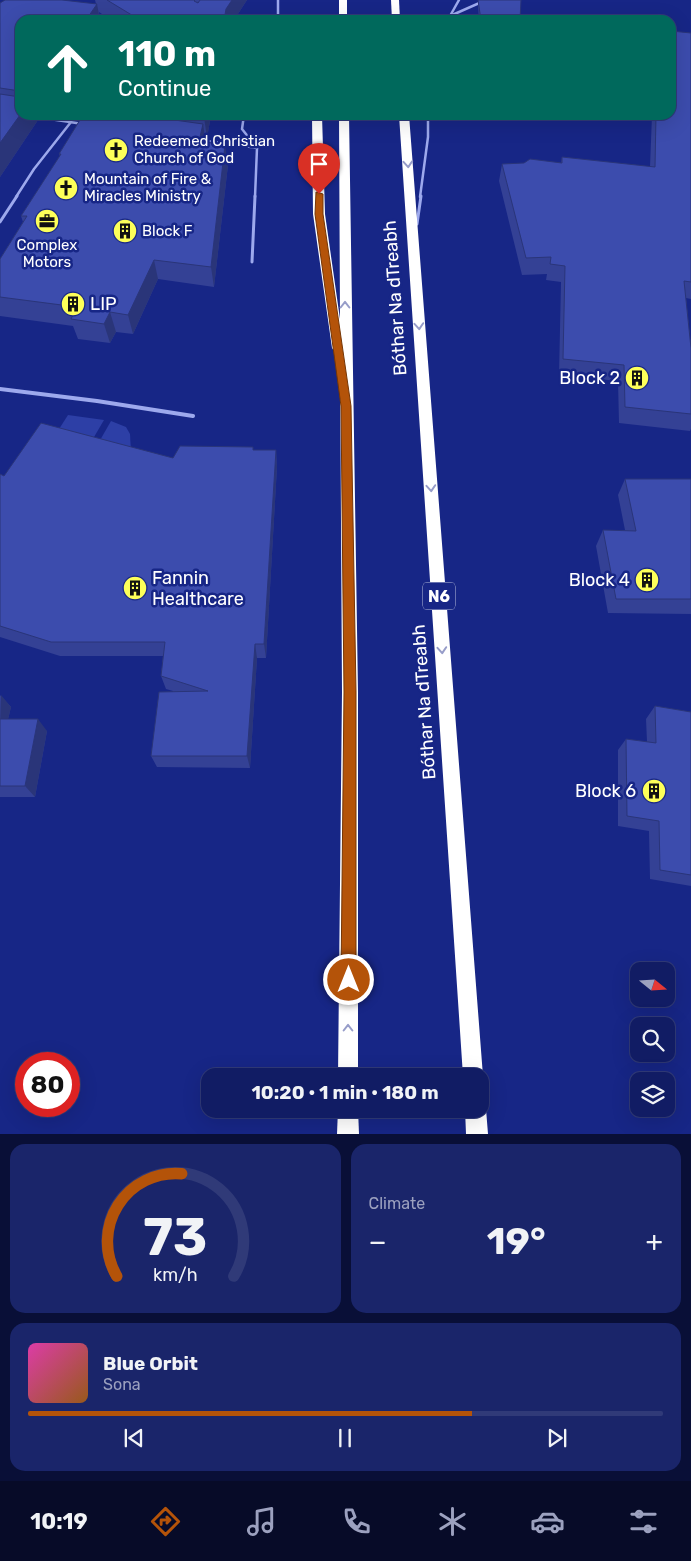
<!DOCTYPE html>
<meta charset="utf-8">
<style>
body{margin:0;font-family:Rubik,sans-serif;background:#1a256a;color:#f1f3f6;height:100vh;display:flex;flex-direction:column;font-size:19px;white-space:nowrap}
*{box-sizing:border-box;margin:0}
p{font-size:16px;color:#9ca1bf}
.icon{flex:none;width:28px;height:28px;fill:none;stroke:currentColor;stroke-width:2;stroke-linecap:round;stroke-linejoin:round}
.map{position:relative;height:1134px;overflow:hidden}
.sheet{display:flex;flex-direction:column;gap:10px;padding:10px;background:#090f37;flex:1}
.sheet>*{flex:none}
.hud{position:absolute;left:15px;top:15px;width:661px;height:105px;border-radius:15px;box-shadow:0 5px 20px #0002,0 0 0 1px #303a78;background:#00695c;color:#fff;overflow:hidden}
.needle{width:32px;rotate:108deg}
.fabs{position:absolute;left:630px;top:962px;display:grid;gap:10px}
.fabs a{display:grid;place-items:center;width:45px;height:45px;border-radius:10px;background:#111c64;box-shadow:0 5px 20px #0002,0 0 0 1px #303a78;font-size:25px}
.speed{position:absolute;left:15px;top:1052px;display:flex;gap:10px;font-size:25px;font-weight:700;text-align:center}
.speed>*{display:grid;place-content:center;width:65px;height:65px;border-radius:50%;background:#111c64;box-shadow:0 5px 20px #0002,0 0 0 1px #303a78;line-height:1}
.speed .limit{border:8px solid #d22;background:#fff;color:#111}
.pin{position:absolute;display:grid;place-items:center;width:42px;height:42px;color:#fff;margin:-51px -21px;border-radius:50% 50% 50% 0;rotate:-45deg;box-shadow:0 0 5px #0007}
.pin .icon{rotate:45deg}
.me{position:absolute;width:55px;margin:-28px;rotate:0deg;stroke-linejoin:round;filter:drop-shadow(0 0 4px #0008)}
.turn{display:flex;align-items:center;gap:18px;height:105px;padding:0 20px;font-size:22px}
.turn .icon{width:65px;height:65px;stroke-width:2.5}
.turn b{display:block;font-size:35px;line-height:42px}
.big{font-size:38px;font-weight:700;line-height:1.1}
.sheet .widget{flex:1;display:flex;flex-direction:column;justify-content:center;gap:8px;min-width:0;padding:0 18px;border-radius:15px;background:#1a256a}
.sheet .dial{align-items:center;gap:0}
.dial svg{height:130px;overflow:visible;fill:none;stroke:#303a78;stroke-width:7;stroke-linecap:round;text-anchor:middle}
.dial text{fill:#f1f3f6;stroke:none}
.song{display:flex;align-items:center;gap:15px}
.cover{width:60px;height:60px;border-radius:8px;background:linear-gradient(135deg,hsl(320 70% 55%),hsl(30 70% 35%))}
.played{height:5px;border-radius:2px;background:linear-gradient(90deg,#b45309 70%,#303a78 70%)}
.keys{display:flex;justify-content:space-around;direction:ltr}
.heat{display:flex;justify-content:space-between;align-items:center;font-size:28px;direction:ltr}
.sheet .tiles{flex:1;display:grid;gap:10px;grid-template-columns:1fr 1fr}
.widget:last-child{grid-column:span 2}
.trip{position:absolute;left:201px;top:1068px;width:288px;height:50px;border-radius:15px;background:#111c64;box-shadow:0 5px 20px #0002,0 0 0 1px #303a78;font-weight:700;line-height:50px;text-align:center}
.dock{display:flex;height:80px;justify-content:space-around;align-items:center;background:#070b28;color:#9ca1bf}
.dock .icon{width:35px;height:35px}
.dock .selected{color:#b45309}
.dock b{font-size:22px;color:#f1f3f6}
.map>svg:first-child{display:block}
.green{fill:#2d3fa6}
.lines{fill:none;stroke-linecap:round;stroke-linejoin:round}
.lane-far1{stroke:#9da9ed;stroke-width:2.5}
.lane{stroke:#9da9ed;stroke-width:3}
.street{stroke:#9da9ed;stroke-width:4}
.highway{fill:#fff;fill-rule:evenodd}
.wall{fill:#344195}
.shaded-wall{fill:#2a3579}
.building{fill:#3c4cad;stroke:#2a3579}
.oneway{stroke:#979dc9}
.route{fill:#b45309;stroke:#753606}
.labels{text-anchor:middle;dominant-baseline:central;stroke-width:5;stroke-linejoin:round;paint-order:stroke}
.far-poi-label{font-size:15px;fill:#fff;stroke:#172686;text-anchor:start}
.shield{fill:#172686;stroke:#b9bedb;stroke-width:1}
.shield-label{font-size:16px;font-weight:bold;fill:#fff}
.street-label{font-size:18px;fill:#fff;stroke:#172686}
.poi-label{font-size:18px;fill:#fff;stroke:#172686;text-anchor:end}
</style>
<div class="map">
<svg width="691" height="1134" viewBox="0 0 691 1134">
<rect width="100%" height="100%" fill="#172686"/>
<g class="green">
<path d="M68 415 104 420 87 449 52 440Z"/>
<path d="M111 421 126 427 130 434 131 452 95 449Z"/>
</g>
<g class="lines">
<g class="lane-far1">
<path d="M278 0V20"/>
<path d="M450 16 486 0"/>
<path d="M444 20 450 16 459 0"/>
<path d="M23 115 83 124"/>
<path d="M244 115 242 129 257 148 255 197"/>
<path d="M201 140 257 148"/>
<path d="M16 197 34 169 71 122"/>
<path d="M420 197 428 137V115"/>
</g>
<g class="lane">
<path d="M0 222 17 196"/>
<path d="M417 224 421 196"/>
<path d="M252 262 255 196"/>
</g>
<path class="street" d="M0 389 97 401 193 416"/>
<g class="highway">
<rect x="339" y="0" width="8" height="20"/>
<path d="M391 0H399L400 20H392Z"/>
<path d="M312 115H322L325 214 340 319 339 115H349L358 692V1076H338L342 692 340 352 334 351 332 348 313 214Z"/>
<path d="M399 115H409L483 1076 480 1083V1076H463Z"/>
<path d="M480 1101 486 1109 488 1134H466L465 1109H480Z"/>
<path d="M338 1109H358L359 1134H337Z"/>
</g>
</g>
<g class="wall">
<path d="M95 0H247L234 20H111L99 12 100 20H20V115H36L38 120 0 177V3L96 4Z"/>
<path d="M478 0 520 20H479L478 7Z"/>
<path d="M691 33V299L686 298 691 348V429L690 431 619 423 618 381 559 375 561 282 546 280 547 274 522 275 499 181 502 164 561 163 562 157 650 167 652 115H671Z"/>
<path d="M83 115H211L207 138 205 137V142L228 165 214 287 158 279 133 334 116 332 110 343 78 339 73 326 0 316V259L23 222 21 216 60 156 59 154Z"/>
<path d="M253 450H276L277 467 266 658H257L250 768 157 767 151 756 173 691 166 689 161 676 163 656H60L0 637V474L4 476Z"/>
<path d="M625 479H691V614L608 613 596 546 603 530H625L618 495Z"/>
<path d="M0 695 11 707 8 719 47 731 35 797H0Z"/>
<path d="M655 706 691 712V886L650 879 649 831 618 826V750L626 739 647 742 646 719Z"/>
</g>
<g class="shaded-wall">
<path d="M232 0H247L234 20H224L226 9Z"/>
<path d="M97 4 100 20H86Z"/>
<path d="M20 115H36L38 120 0 177V143Z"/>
<path d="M204 115H211L207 138 204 117Z"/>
<path d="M203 124 206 144 199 141Z"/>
<path d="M225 145 228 165 214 287 211 267Z"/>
<path d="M154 260 158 279 133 334 128 315Z"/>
<path d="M110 312 116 332 110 343 104 324Z"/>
<path d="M276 450 277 467 266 658 264 644Z"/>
<path d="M255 644 257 658 250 768 247 756Z"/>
<path d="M1 695 11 707 5 732 0 726Z"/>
<path d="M38 719 47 731 35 797 25 786Z"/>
</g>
<g class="building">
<path d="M5 0H62L97 4 86 20H20V91L0 88V3Z"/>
<path d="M107 0H195L194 1 198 3 200 0H232L226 9 224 20H140Z"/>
<path d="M478 0H521L520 20H481Z"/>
<path d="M671 31 691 33V282L684 281 691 348V414L625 407 624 365 563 359 565 266 550 264 551 257 526 258 502 164 524 163 530 159 562 163V157L655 167 656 115H671Z"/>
<path d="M0 94 20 97V115L0 143Z"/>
<path d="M83 115H139L203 124 199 141 225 145 211 267 154 260 128 315 110 312 104 324 71 319 77 307 0 297V259L27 216H21L61 154H59Z"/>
<path d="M190 115H204V117Z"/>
<path d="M41 423 173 458 180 446 253 447V450H276L264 644H255L247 756H151L159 692 208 691 161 676 165 642H51L0 626V474L4 476Z"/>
<path d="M625 479H691V599H616L603 530 636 531Z"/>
<path d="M655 706 691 712V875L660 870 659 821 627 816 626 739 656 743Z"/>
<path d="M0 719H38L25 786H0Z"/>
</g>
<defs><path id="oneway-chevron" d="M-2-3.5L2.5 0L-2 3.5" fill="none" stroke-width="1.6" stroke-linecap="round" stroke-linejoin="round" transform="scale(1.25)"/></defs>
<g class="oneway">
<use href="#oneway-chevron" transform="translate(408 164) rotate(86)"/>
<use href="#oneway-chevron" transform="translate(345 305) rotate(-90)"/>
<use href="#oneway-chevron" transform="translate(419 326) rotate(86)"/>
<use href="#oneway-chevron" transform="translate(431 488) rotate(86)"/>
<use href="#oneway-chevron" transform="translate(442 650) rotate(86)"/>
<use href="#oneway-chevron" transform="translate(348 1028) rotate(-90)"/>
</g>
<path class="route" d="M316 192 323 194V214L351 406 356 692V980L354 985 349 988 343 985 341 980 344 692 341 406 315 214Z"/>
<defs>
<g id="church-disc" transform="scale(1.25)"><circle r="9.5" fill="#fdff59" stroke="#172686"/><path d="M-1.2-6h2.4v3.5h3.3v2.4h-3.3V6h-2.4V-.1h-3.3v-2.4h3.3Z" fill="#111"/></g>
<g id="office-disc" transform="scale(1.25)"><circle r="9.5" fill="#fdff59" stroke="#172686"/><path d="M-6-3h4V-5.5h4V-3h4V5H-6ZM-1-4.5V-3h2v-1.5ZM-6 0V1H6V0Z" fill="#111"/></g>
<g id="building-disc" transform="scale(1.25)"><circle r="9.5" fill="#fdff59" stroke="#172686"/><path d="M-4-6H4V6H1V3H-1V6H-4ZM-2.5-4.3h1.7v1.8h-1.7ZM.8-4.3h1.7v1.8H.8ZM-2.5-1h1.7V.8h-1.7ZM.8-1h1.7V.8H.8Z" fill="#111"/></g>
</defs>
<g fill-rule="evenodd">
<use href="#church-disc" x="116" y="150"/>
<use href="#church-disc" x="66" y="188"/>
<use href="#office-disc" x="47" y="221"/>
<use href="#building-disc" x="125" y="231"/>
<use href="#building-disc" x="73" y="304"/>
<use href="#building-disc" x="637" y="378"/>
<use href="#building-disc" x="647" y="580"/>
<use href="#building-disc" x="135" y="588"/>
<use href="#building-disc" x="654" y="791"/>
</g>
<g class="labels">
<g class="far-poi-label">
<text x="134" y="141">Redeemed Christian<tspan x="134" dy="17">Church of God</tspan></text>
<text x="84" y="179">Mountain of Fire &amp;<tspan x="84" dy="17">Miracles Ministry</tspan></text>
<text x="142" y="231">Block F</text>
<text x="47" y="245" text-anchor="middle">Complex<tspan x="47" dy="17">Motors</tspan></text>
</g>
<rect class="shield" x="423" y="582.5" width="32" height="27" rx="4"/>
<g class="shield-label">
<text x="439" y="596">N6</text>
</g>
<g class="street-label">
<text transform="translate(395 298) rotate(-94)">Bóthar Na dTreabh</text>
<text transform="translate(424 702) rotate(-94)">Bóthar Na dTreabh</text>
</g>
<g class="poi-label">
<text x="90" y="304" text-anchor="start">LIP</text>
<text x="620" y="378">Block 2</text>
<text x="152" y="578" text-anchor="start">Fannin<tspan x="152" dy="21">Healthcare</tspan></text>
<text x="630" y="580">Block 4</text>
<text x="636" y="791">Block 6</text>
</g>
</g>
</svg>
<div class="fabs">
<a><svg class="needle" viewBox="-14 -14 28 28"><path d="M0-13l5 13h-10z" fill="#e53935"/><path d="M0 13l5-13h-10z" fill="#9ca1bf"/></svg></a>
<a><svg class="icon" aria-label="search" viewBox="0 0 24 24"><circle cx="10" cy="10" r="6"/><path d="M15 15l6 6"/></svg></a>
<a><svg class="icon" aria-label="layers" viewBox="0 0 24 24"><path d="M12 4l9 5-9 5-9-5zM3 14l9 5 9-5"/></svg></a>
</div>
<div class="speed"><div class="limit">80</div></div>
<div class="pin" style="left:319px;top:194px;background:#d93025"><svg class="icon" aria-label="arrive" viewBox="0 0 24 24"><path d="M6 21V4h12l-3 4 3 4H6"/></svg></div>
<svg class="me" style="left:349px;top:980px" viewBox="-20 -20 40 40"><circle r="17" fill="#b45309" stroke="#fff" stroke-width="3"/><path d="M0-11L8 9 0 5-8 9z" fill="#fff"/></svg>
<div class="trip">10:20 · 1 min · 180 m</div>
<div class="hud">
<div class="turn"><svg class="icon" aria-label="ahead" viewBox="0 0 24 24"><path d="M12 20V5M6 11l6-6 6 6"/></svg><div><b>110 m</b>Continue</div></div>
</div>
</div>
<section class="sheet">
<div class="tiles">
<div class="widget dial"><svg viewBox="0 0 100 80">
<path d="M14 69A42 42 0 1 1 86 69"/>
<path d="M14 69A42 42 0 0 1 54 6" stroke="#b45309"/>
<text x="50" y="56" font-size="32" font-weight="700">73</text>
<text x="50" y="72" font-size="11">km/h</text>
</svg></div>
<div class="widget"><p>Climate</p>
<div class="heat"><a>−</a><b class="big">19°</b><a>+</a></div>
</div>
<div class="widget">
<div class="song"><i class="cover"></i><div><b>Blue Orbit</b><p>Sona</p></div></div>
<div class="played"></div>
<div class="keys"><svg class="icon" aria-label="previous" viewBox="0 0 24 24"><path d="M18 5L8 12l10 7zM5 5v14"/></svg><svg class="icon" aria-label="pause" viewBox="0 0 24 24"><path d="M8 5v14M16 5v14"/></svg><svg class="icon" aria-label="next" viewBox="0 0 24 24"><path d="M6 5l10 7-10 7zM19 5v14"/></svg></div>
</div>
</div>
</section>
<nav class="dock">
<b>10:19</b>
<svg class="icon selected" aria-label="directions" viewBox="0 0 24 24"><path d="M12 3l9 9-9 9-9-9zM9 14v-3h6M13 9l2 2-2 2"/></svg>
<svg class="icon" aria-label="music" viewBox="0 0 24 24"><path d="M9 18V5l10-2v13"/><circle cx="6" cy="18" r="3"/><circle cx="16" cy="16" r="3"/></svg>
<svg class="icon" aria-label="phone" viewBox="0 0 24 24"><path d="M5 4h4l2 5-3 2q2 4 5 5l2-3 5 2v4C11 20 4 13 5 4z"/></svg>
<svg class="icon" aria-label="climate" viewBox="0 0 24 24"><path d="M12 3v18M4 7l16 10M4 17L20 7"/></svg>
<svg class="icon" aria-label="car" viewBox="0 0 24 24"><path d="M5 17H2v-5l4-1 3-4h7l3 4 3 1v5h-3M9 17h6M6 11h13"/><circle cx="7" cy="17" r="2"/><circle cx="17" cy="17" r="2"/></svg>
<svg class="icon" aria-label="filters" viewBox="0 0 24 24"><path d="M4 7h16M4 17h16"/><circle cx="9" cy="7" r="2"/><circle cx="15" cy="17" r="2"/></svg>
</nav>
